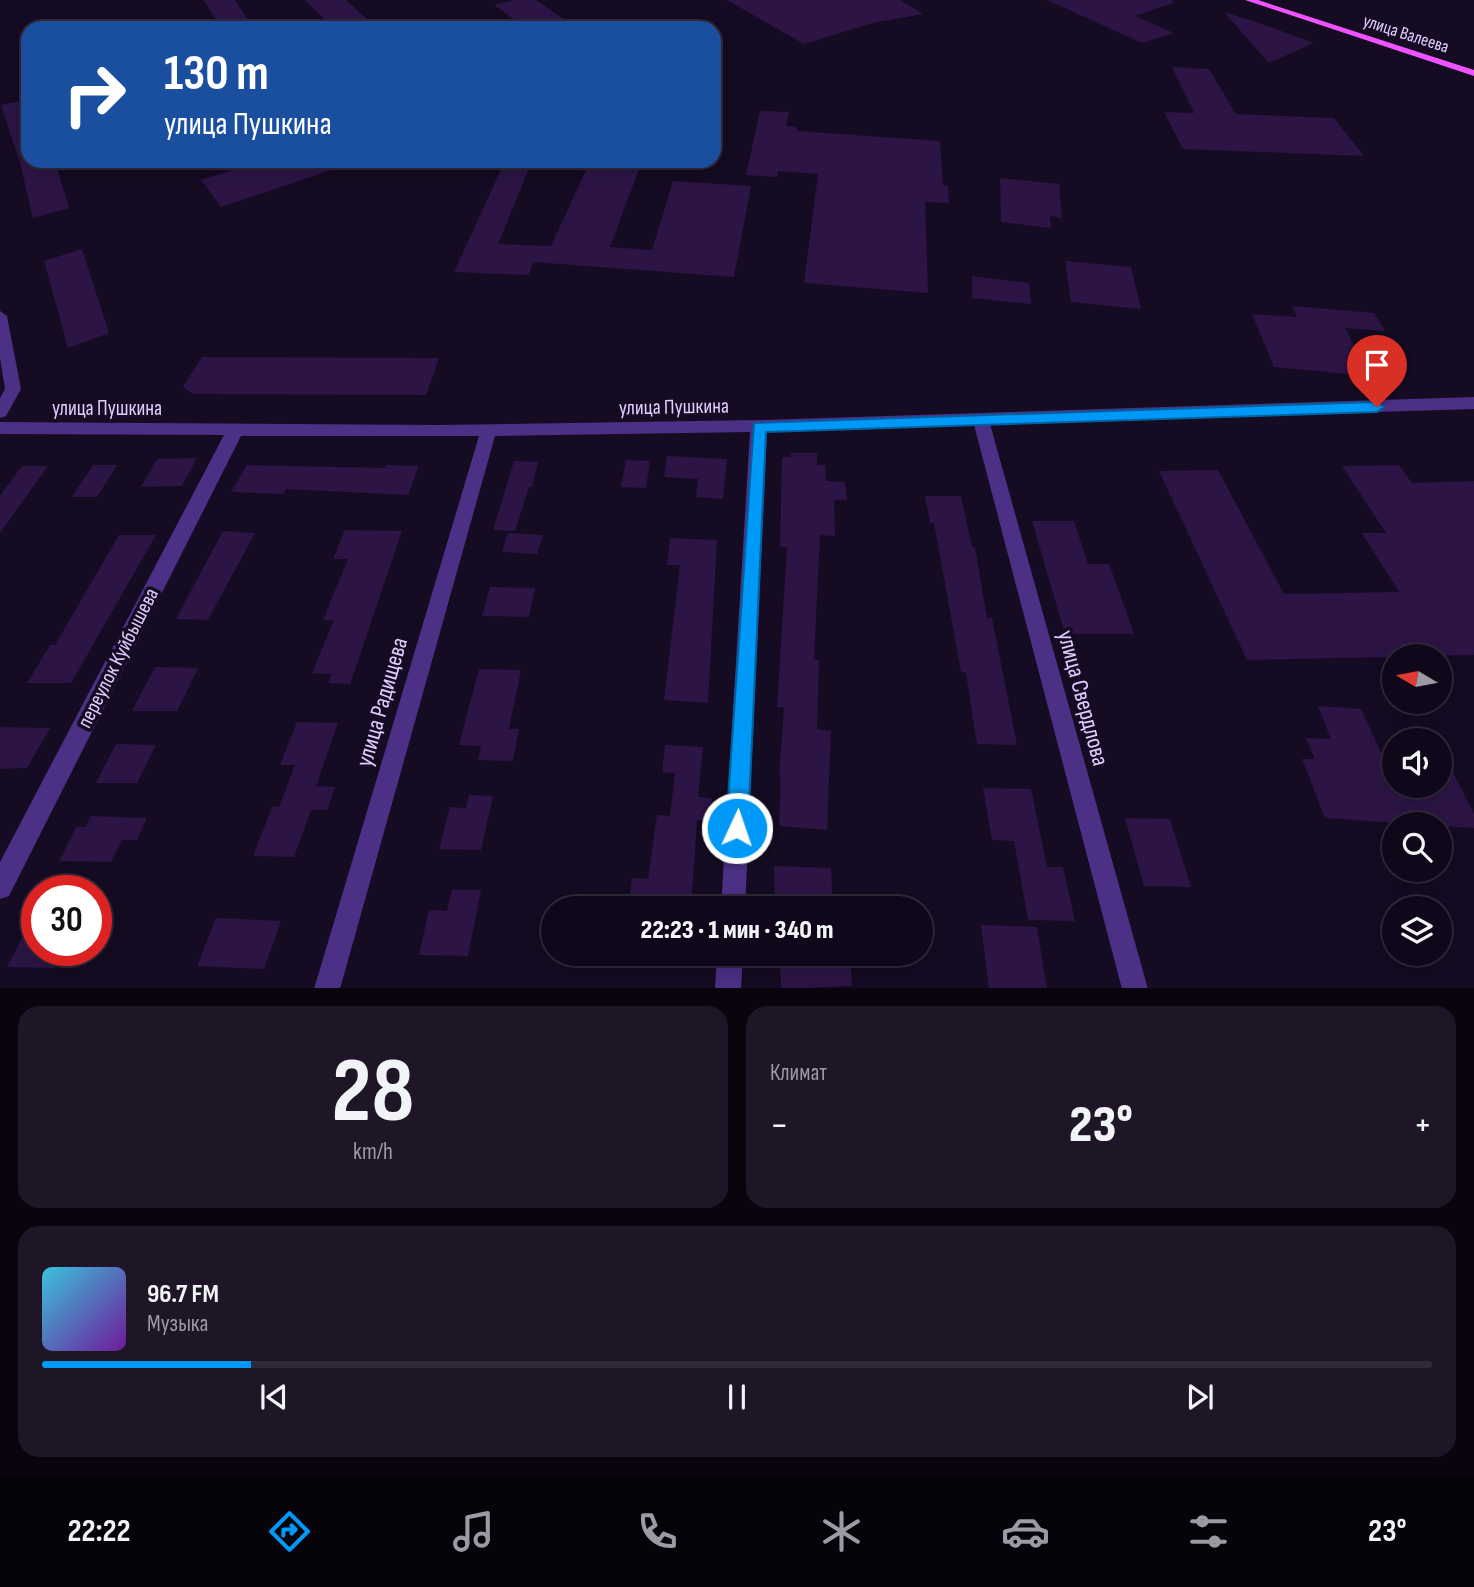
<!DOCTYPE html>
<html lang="ru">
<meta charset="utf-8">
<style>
body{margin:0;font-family:"Sofia Sans Condensed",sans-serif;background:#1e1627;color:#f1f3f6;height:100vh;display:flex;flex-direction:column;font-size:26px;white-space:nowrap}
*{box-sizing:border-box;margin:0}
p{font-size:23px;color:#9c9aa2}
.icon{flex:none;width:38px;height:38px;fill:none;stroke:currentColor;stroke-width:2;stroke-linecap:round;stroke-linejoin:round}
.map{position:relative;height:988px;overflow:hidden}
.details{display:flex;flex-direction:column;gap:18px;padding:18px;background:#09040e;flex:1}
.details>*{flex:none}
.top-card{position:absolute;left:21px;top:21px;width:700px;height:147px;border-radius:21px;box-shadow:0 4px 18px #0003,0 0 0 2px #302939;background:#1a4fa0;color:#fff;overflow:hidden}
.needle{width:46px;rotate:280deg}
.fabs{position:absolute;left:1382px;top:644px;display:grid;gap:14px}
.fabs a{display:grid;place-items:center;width:70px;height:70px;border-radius:50%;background:#10081a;box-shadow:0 4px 18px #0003,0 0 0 2px #302939;font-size:35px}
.speed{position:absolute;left:21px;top:875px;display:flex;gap:14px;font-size:35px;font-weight:700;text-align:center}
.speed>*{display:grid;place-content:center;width:91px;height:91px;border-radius:50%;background:#10081a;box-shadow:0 4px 18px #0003,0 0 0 2px #302939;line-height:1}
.speed .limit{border:10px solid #d22;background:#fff;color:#111}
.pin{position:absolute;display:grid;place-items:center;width:60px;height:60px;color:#fff;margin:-72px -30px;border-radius:50% 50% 50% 0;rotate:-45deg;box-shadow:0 0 7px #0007}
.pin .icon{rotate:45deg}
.me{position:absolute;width:77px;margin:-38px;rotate:3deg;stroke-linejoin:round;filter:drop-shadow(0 0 5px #0008)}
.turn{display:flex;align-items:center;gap:24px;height:147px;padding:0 28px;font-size:32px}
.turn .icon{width:91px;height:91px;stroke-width:2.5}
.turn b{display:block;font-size:49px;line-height:60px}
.big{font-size:52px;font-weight:800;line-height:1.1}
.details .widget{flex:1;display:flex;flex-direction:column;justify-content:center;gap:10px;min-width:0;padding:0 24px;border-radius:21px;background:#1e1627}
.details .dial{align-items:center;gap:0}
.dial b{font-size:91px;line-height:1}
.song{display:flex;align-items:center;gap:21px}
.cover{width:84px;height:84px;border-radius:10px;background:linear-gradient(135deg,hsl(190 70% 55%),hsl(280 70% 35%))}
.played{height:7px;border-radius:4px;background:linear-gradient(90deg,#0099f7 15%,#302939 15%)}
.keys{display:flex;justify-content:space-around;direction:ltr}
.heat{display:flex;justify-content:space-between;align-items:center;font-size:38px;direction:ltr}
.details .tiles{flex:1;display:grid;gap:18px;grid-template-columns:1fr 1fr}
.widget:last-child{grid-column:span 2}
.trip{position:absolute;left:541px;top:896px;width:392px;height:70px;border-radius:35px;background:#10081a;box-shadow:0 4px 18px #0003,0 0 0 2px #302939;font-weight:800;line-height:70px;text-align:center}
.menu{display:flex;height:112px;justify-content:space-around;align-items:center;background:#06030a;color:#9c9aa2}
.menu .icon{width:49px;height:49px}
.menu .on{color:#0099f7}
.menu b{font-size:32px;color:#f1f3f6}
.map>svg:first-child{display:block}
.building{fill:#2c1545}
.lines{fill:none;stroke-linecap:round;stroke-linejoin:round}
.minor{fill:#4c3086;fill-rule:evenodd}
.major{fill:#ef53ff;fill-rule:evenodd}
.route{fill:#0099f7;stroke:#0063a1;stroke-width:2}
.labels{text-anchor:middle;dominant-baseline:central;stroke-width:7;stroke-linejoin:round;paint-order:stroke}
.far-street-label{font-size:18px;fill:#e0ccff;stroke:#150b22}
.street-label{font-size:21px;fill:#e0ccff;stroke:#150b22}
.near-street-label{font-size:24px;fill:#e0ccff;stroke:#150b22}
</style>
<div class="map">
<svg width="1474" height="989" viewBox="0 0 1474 989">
<rect width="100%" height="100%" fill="#150b22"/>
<g class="building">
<path d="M204 0H235L253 28H221Z"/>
<path d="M305 0H346L377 28H333Z"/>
<path d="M514 0H536L577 28H526L494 5Z"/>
<path d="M727 0H900L923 14 873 23 804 44Z"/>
<path d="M1047 0H1172L1173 3 1135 16 1174 33 1142 43Z"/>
<path d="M1224 12 1256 22 1314 43 1269 63Z"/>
<path d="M1172 67 1209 69 1236 114 1334 118 1364 156 1183 149 1164 112 1194 113Z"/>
<path d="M20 101 28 121V161H55L69 208 33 218 20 163 1 105Z"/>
<path d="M760 111 789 112 786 126 797 127V131L940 141 943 185 948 186 949 203 925 202 928 293 804 283 818 174 778 171 777 177 746 175Z"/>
<path d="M261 161H348L349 164 221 207 201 180Z"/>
<path d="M505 161H532L498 244 551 246 590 161H642L610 247 652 250 673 181 751 186 734 277 533 262 529 275 454 272Z"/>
<path d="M1000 178 1059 184 1062 218 1050 216 1051 228 1001 222Z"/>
<path d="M82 249 109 333 68 348 44 261Z"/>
<path d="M1065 261 1131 267 1141 309 1071 302Z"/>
<path d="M972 276 1029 283 1031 304 972 298Z"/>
<path d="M1292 306 1374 313 1385 331 1345 328 1370 376 1274 367 1252 314 1297 317Z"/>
<path d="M202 357 439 358 426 395 193 394 183 387Z"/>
<path d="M791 453H817V465H825L826 481 845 482 847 500H834L835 536 820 535 814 660H819L817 729 831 731 827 830 779 826 781 777H779L784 707H777L787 547H780L782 457H791Z"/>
<path d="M667 456 727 459 723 499 696 497 698 479 664 477Z"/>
<path d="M197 458 182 486 141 487 157 459Z"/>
<path d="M626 460 650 461 646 488 621 487Z"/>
<path d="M514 461 538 462 532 487H529L515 531 493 530Z"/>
<path d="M93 465H117L97 497H72Z"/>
<path d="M247 465 385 468 386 465 419 466 408 495 286 489 283 494 231 492Z"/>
<path d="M1399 465 1412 483 1474 481V655L1247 660 1159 471 1218 470 1284 594 1399 592 1362 533H1386L1342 466Z"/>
<path d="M22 466H48L0 533V496Z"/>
<path d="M925 496H961L972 547H975L987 618H992L1017 745 977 744 966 673 961 672 934 523H930Z"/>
<path d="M1032 521H1074L1088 564H1109L1134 634H1065Z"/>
<path d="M345 530 402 531 350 684 328 683 332 674 312 673 334 620H323L348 559H333Z"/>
<path d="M223 531 255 533 208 620 176 619Z"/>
<path d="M508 533 543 535 537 554 502 552Z"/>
<path d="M119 535H156L71 683H27L50 645H55Z"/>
<path d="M670 538 717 540 708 703 664 700 680 565H667Z"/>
<path d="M490 587 535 588 529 617 482 616Z"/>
<path d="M155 667 198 668 177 711H132Z"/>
<path d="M479 669 521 670 509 729H519L513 761 478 760 481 746 459 745Z"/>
<path d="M1318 706 1361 709 1381 752 1395 753V786H1440V747L1474 814V828L1325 818 1302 759H1315L1306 738 1331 739Z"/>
<path d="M297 722 338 723 316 786 335 787 327 810H311L294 857 253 856 272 807H279L295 765H280Z"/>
<path d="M0 727 50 728 27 768 0 769Z"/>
<path d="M116 744 156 745 137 783H96Z"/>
<path d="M665 745 703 747 698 797 712 798 710 821 697 820 691 908H628L632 878 648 879 657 815 670 816 675 773 662 772Z"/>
<path d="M983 788 1031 789 1047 867H1063L1075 921 1028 920 1014 841 992 840Z"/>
<path d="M469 795 493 796 481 850 439 849 450 807 466 808Z"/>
<path d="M91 816 147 818 137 840H122L111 862 59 861 76 827H85Z"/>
<path d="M1125 818 1170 819 1191 887 1144 886Z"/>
<path d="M774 866 831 868 833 908H775Z"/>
<path d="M452 890H481L468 956 419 955 429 910 447 911Z"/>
<path d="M37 909V950H62L54 968 7 967Z"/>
<path d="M216 918 281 921 264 969 197 966Z"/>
<path d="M981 925 1037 927 1047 989H989Z"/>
<path d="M780 954H850L852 986 781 989Z"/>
</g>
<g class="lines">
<g class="minor">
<path d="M0 311 7 316 21 389 6 416 0 418V398L5 389 0 358Z"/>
<path d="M1474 397V409L990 424 1148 989H1122L974 425 767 432 745 908H721L750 432 495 436 340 989H314L479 436H241L9 896 0 899V862L224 435 0 434V422L438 425 759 420Z"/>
<path d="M717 954H743L741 989H715Z"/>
</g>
<path class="major" d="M1245 0H1258L1474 70V76Z"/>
</g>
<path class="route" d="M1377 402 1384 407 1377 412 766 432 748 828 744 835 737 839 729 835 726 828 754 423Z"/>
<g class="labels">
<g class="far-street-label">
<text transform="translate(1406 34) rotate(18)">улица Валеева</text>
</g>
<g class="street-label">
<text transform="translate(674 407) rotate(-1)">улица Пушкина</text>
<text x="107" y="408">улица Пушкина</text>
<text transform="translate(118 658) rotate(-63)">переулок Куйбышева</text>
</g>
<g class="near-street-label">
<text transform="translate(1083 698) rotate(75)">улица Свердлова</text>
<text transform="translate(382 702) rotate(-74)">улица Радищева</text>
</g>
</g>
</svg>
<div class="fabs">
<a><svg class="needle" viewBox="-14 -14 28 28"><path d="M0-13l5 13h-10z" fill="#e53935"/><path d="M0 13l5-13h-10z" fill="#9c9aa2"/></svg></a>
<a><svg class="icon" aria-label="sound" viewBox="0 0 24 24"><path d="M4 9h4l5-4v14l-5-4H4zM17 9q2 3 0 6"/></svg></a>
<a><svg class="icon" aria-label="search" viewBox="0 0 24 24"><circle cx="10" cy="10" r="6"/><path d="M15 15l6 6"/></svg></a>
<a><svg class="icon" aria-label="layers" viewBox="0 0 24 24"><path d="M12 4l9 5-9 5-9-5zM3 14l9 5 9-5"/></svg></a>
</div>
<div class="speed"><div class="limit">30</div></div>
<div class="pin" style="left:1377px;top:407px;background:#d93025"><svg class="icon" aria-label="arrive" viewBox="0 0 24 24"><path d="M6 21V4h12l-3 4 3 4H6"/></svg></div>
<svg class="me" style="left:737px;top:828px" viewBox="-20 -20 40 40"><circle r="17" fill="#0099f7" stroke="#fff" stroke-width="3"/><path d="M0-11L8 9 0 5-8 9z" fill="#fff"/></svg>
<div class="trip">22:23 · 1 мин · 340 m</div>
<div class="top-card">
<div class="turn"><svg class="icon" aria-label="right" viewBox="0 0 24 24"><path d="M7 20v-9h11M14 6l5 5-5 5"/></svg><div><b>130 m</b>улица Пушкина</div></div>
</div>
</div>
<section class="details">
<div class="tiles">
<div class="widget dial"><b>28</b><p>km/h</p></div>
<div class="widget"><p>Климат</p>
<div class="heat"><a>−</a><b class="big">23°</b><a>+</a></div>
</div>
<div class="widget">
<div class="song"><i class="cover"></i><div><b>96.7 FM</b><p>Музыка</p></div></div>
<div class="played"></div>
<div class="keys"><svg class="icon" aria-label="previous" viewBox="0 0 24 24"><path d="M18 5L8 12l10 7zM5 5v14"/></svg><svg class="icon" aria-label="pause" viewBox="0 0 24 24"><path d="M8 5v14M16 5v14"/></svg><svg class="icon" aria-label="next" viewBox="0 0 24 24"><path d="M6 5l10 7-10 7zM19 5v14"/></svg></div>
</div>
</div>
</section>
<nav class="menu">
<b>22:22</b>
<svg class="icon on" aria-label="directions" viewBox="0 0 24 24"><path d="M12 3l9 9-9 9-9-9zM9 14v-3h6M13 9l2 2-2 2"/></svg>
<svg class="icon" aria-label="music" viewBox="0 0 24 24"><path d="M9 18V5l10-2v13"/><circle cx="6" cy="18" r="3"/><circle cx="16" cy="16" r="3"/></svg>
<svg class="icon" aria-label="phone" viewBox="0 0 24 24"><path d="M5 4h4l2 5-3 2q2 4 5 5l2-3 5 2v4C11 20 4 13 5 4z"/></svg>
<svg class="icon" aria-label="climate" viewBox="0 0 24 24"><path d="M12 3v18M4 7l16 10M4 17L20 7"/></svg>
<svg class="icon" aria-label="car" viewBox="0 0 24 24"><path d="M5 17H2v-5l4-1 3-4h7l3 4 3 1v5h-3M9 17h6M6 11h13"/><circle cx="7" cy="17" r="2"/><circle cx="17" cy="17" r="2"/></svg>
<svg class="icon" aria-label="filters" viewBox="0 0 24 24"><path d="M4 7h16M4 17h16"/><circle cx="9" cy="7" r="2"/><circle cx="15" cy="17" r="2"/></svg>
<b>23°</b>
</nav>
